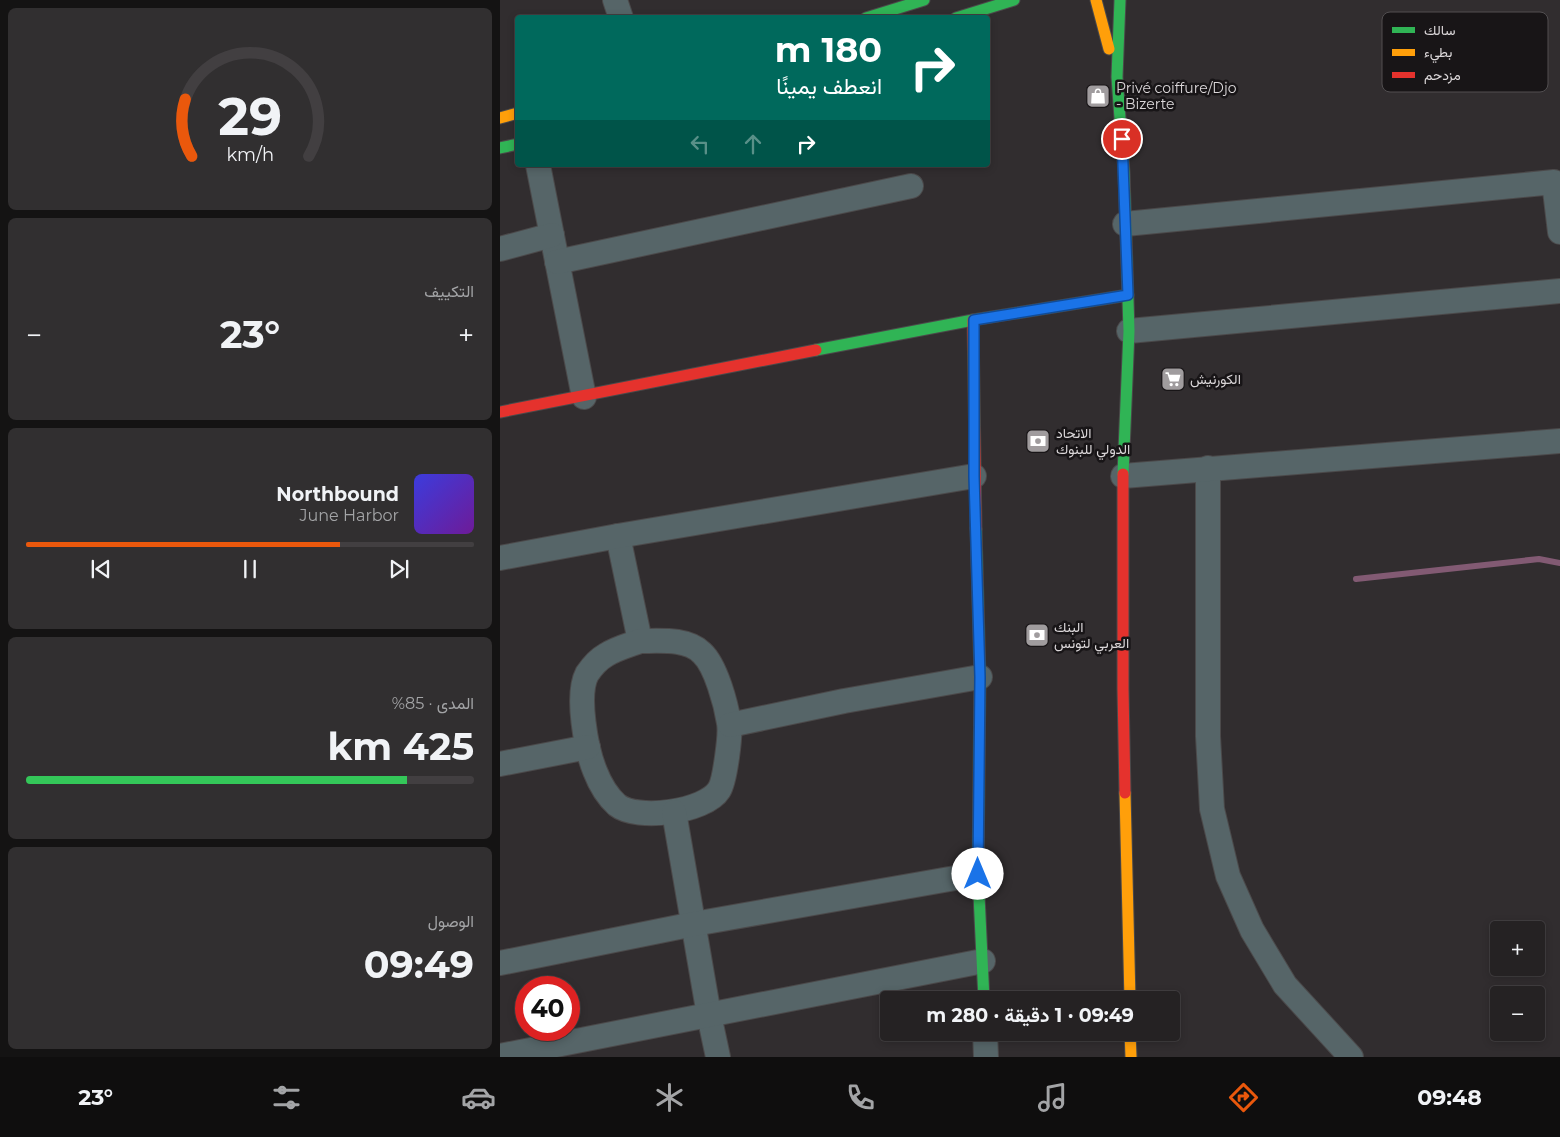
<!DOCTYPE html>
<html lang="ar">
<meta charset="utf-8">
<style>
body{margin:0;font-family:Montserrat,Vazirmatn,sans-serif;background:#312f30;color:#f1f3f6;direction:rtl;height:100vh;display:flex;flex-direction:column;font-size:19px;white-space:nowrap}
*{box-sizing:border-box;margin:0}
p{font-size:16px;color:#a3a4a6}
.icon{flex:none;width:28px;height:28px;fill:none;stroke:currentColor;stroke-width:2;stroke-linecap:round;stroke-linejoin:round}
.map{position:relative;flex:1;overflow:hidden;direction:ltr}
.panel{display:flex;flex-direction:column;gap:8px;padding:8px;background:#141313;width:500px}
.panel>*{flex:none}
.hud{position:absolute;left:15px;top:15px;width:475px;height:152px;border-radius:5px;box-shadow:0 2px 8px #0003,0 0 0 1px #423f41;direction:rtl;background:#00695c;color:#fff;overflow:hidden}
.controls{position:absolute;left:990px;top:921px;display:grid;gap:10px}
.controls a{display:grid;place-items:center;width:55px;height:55px;border-radius:5px;background:#252223;box-shadow:0 2px 8px #0003,0 0 0 1px #423f41;font-size:25px}
.speed{position:absolute;left:15px;top:976px;display:flex;gap:10px;font-size:25px;font-weight:700;text-align:center}
.speed>*{display:grid;place-content:center;width:65px;height:65px;border-radius:50%;background:#252223;box-shadow:0 2px 8px #0003,0 0 0 1px #423f41;line-height:1}
.speed .limit{border:8px solid #d22;background:#fff;color:#111}
.pin{position:absolute;display:grid;place-items:center;width:42px;height:42px;color:#fff;margin:-21px;border:2px solid #fff;border-radius:50%;box-shadow:0 1px 5px #0007}
.me{position:absolute;width:55px;margin:-28px;rotate:0deg;stroke-linejoin:round;filter:drop-shadow(0 0 4px #0008)}
.turn{display:flex;align-items:center;gap:18px;height:105px;padding:0 25px;font-size:22px}
.turn .icon{width:65px;height:65px;stroke-width:2.5}
.turn b{display:block;font-size:35px;line-height:42px}
.lanes{display:flex;align-items:center;height:48px;padding:0 25px;background:#0003;justify-content:center;gap:25px;direction:ltr}
.lanes .off{opacity:.35}
.big{font-size:38px;font-weight:700;line-height:1.1}
.panel .widget{flex:1;display:flex;flex-direction:column;justify-content:center;gap:8px;min-width:0;padding:0 18px;border-radius:8px;background:#312f30}
.panel .dial{align-items:center;gap:0}
.dial svg{height:130px;overflow:visible;fill:none;stroke:#423f41;stroke-width:7;stroke-linecap:round;text-anchor:middle}
.dial text{fill:#f1f3f6;stroke:none}
.song{display:flex;align-items:center;gap:15px}
.cover{width:60px;height:60px;border-radius:8px;background:linear-gradient(135deg,hsl(240 70% 55%),hsl(280 70% 35%))}
.played{height:5px;border-radius:2px;background:linear-gradient(90deg,#ea580c 70%,#423f41 70%)}
.keys{display:flex;justify-content:space-around;direction:ltr}
.heat{display:flex;justify-content:space-between;align-items:center;font-size:28px;direction:ltr}
.charge{height:8px;border-radius:4px;background:linear-gradient(90deg,#34c759 85%,#423f41 0)}
.trip{position:absolute;left:380px;top:991px;width:300px;height:50px;border-radius:5px;background:#252223;box-shadow:0 2px 8px #0003,0 0 0 1px #423f41;font-weight:700;line-height:50px;text-align:center;direction:rtl}
.tabs{display:flex;height:80px;justify-content:space-around;align-items:center;background:#0f0e0e;color:#a3a4a6}
.tabs .icon{width:35px;height:35px}
.tabs .selected{color:#ea580c}
.tabs b{font-size:22px;color:#f1f3f6}
main{display:flex;flex:1;min-height:0}
.map>svg:first-child{display:block}
.lines{fill:none;stroke-linecap:round;stroke-linejoin:round}
.stream{stroke:#825a73;stroke-width:6}
.street-casing{stroke:#4b494a;stroke-width:26}
.fast-casing{stroke:#4b494a;stroke-width:13}
.slow-casing{stroke:#4b494a;stroke-width:13}
.jam-casing{stroke:#4b494a;stroke-width:13}
.street{stroke:#566568;stroke-width:24}
.fast{stroke:#30b455;stroke-width:11}
.slow{stroke:#ff9f0a;stroke-width:11}
.jam{stroke:#e5322d;stroke-width:11}
.route-casing{stroke:#114b97;stroke-width:12}
.route{stroke:#1a73e8;stroke-width:9}
.labels{text-anchor:middle;dominant-baseline:central;stroke-width:5;stroke-linejoin:round;paint-order:stroke}
.poi-label{font-size:14px;fill:#dbd7d9;stroke:#181517;text-anchor:start}
.key{fill:#181517;stroke:#524f51;stroke-width:1}
.key-label{font-size:14px;fill:#dbd7d9}
</style>
<main>
<div class="map">
<svg width="1060" height="1057" viewBox="0 0 1060 1057">
<rect width="100%" height="100%" fill="#312d2f"/>
<g class="lines">
<path class="stream" d="M856 579 1039 559 1060 563"/>
<g class="street-casing">
<g id="street">
<path d="M115 0 121 18"/>
<path d="M38 165 84 397"/>
<path d="M625 224 1054 182 1060 232"/>
<path d="M0 249 52 235"/>
<path d="M57 262 411 186"/>
<path d="M629 331 1060 291"/>
<path d="M708 468V736L712 809 728 876 752 930 785 985 851 1057"/>
<path d="M623 476 1060 441"/>
<path d="M118 536 140 641"/>
<path d="M0 558 118 536 474 476"/>
<path d="M140 641C160 641 187 638 202 653 216 666 226 704 229 723 231 734 225 781 219 790 205 812 137 821 117 805 106 795 100 784 95 771 86 749 76 695 87 674 91 668 99 659 106 655 115 649 129 645 140 641Z"/>
<path d="M230 725 344 701 480 677"/>
<path d="M0 764 88 747"/>
<path d="M174 812 209 1015 218 1057"/>
<path d="M0 963 194 924 478 874"/>
<path d="M485 1032 486 1057"/>
<path d="M0 1056 483 961"/>
</g>
</g>
<g class="fast-casing">
<g id="fast">
<path d="M620 0 617 77 624 173 629 331 623 474"/>
<path d="M366 18 424 0"/>
<path d="M456 18 514 0"/>
<path d="M0 148 18 144"/>
<path d="M316 350 473 320 628 295"/>
<path d="M476 529 480 677 478 874 484 1000"/>
</g>
</g>
<g class="slow-casing">
<g id="slow">
<path d="M596 0 609 49"/>
<path d="M0 118 18 113"/>
<path d="M625 793 630 1000"/>
<path d="M630 1032 631 1057"/>
</g>
</g>
<g class="jam-casing">
<g id="jam">
<path d="M473 320 476 529"/>
<path d="M0 412 316 350"/>
<path d="M623 474V689L625 793"/>
</g>
</g>
<use href="#street" class="street"/>
<use href="#fast" class="fast"/>
<use href="#slow" class="slow"/>
<use href="#jam" class="jam"/>
</g>
<g class="lines">
<g class="route-casing">
<path id="route" d="M478 874 480 677 474 476V320L628 295 622 139"/>
</g>
<use href="#route" class="route"/>
</g>
<defs>
<g id="shop-square" transform="scale(1.25)"><rect x="-9" y="-9" width="18" height="18" rx="4" fill="#a09c9e" stroke="#181517"/><path d="M-5-2.5h2.3a2.7 3.5 0 0 1 5.4 0H5L5.5 6h-11ZM-1.5-2.5h3a1.5 2.3 0 0 0-3 0Z" fill="#fff"/></g>
<g id="supermarket-square" transform="scale(1.25)"><rect x="-9" y="-9" width="18" height="18" rx="4" fill="#a09c9e" stroke="#181517"/><path d="M-6-5.5h2.5l.6 2H6L4.5 2H-2.5L-4.4-4H-6ZM-1.5 3.2a1.3 1.3 0 1 0 .1 0ZM3 3.2a1.3 1.3 0 1 0 .1 0Z" fill="#fff"/></g>
<g id="bank-square" transform="scale(1.25)"><rect x="-9" y="-9" width="18" height="18" rx="4" fill="#a09c9e" stroke="#181517"/><path d="M-6-4H6V4H-6ZM0-2.3a2.3 2.3 0 1 0 0 4.6a2.3 2.3 0 1 0 0-4.6Z" fill="#fff"/></g>
</defs>
<g fill-rule="evenodd">
<use href="#shop-square" x="598" y="96"/>
<use href="#supermarket-square" x="673" y="379"/>
<use href="#bank-square" x="538" y="441"/>
<use href="#bank-square" x="537" y="635"/>
</g>
<g class="labels">
<g class="poi-label">
<text x="616" y="88">Privé coiffure/Djo<tspan x="616" dy="16">- Bizerte</tspan></text>
<text x="690" y="379">الكورنيش</text>
<text x="556" y="433">الاتحاد<tspan x="556" dy="16">الدولي للبنوك</tspan></text>
<text x="554" y="627">البنك<tspan x="554" dy="16">العربي لتونس</tspan></text>
</g>
</g>
<rect x="882" y="12" width="166" height="80" rx="8" class="key"/>
<rect x="892" y="27" width="23" height="6" fill="#30b455"/>
<rect x="892" y="49" width="23" height="7" fill="#ff9f0a"/>
<rect x="892" y="72" width="23" height="6" fill="#e5322d"/>
<g class="key-label">
<text x="924" y="35">سالك</text>
<text x="924" y="57">بطيء</text>
<text x="924" y="80">مزدحم</text>
</g>
</svg>
<div class="controls">
<a>+</a>
<a>−</a>
</div>
<div class="speed"><div class="limit">40</div></div>
<div class="pin" style="left:622px;top:139px;background:#d93025"><svg class="icon" aria-label="arrive" viewBox="0 0 24 24"><path d="M6 21V4h12l-3 4 3 4H6"/></svg></div>
<svg class="me" style="left:478px;top:874px" viewBox="-20 -20 40 40"><circle r="19" fill="#fff"/><path d="M0-13L10 11 0 6-10 11z" fill="#1a73e8"/></svg>
<div class="trip">09:49 · 1 دقيقة · 280 m</div>
<div class="hud">
<div class="turn"><svg class="icon" aria-label="right" viewBox="0 0 24 24"><path d="M7 20v-9h11M14 6l5 5-5 5"/></svg><div><b>180 m</b>انعطف يمينًا</div></div>
<div class="lanes"><svg class="icon off" aria-label="left" viewBox="0 0 24 24"><path d="M17 20v-9H6M10 6l-5 5 5 5"/></svg><svg class="icon off" aria-label="ahead" viewBox="0 0 24 24"><path d="M12 20V5M6 11l6-6 6 6"/></svg><svg class="icon" aria-label="right" viewBox="0 0 24 24"><path d="M7 20v-9h11M14 6l5 5-5 5"/></svg></div>
</div>
</div>
<section class="panel">
<div class="widget dial"><svg viewBox="0 0 100 80">
<path d="M14 69A42 42 0 1 1 86 69"/>
<path d="M14 69A42 42 0 0 1 10 34" stroke="#ea580c"/>
<text x="50" y="56" font-size="32" font-weight="700">29</text>
<text x="50" y="72" font-size="11">km/h</text>
</svg></div>
<div class="widget"><p>التكييف</p>
<div class="heat"><a>−</a><b class="big">23°</b><a>+</a></div>
</div>
<div class="widget">
<div class="song"><i class="cover"></i><div><b>Northbound</b><p>June Harbor</p></div></div>
<div class="played"></div>
<div class="keys"><svg class="icon" aria-label="previous" viewBox="0 0 24 24"><path d="M18 5L8 12l10 7zM5 5v14"/></svg><svg class="icon" aria-label="pause" viewBox="0 0 24 24"><path d="M8 5v14M16 5v14"/></svg><svg class="icon" aria-label="next" viewBox="0 0 24 24"><path d="M6 5l10 7-10 7zM19 5v14"/></svg></div>
</div>
<div class="widget"><p>المدى · 85%</p><b class="big">425 km</b><div class="charge"></div></div>
<div class="widget"><p>الوصول</p><b class="big">09:49</b></div>
</section>
</main>
<nav class="tabs">
<b>09:48</b>
<svg class="icon selected" aria-label="directions" viewBox="0 0 24 24"><path d="M12 3l9 9-9 9-9-9zM9 14v-3h6M13 9l2 2-2 2"/></svg>
<svg class="icon" aria-label="music" viewBox="0 0 24 24"><path d="M9 18V5l10-2v13"/><circle cx="6" cy="18" r="3"/><circle cx="16" cy="16" r="3"/></svg>
<svg class="icon" aria-label="phone" viewBox="0 0 24 24"><path d="M5 4h4l2 5-3 2q2 4 5 5l2-3 5 2v4C11 20 4 13 5 4z"/></svg>
<svg class="icon" aria-label="climate" viewBox="0 0 24 24"><path d="M12 3v18M4 7l16 10M4 17L20 7"/></svg>
<svg class="icon" aria-label="car" viewBox="0 0 24 24"><path d="M5 17H2v-5l4-1 3-4h7l3 4 3 1v5h-3M9 17h6M6 11h13"/><circle cx="7" cy="17" r="2"/><circle cx="17" cy="17" r="2"/></svg>
<svg class="icon" aria-label="filters" viewBox="0 0 24 24"><path d="M4 7h16M4 17h16"/><circle cx="9" cy="7" r="2"/><circle cx="15" cy="17" r="2"/></svg>
<b>23°</b>
</nav>
